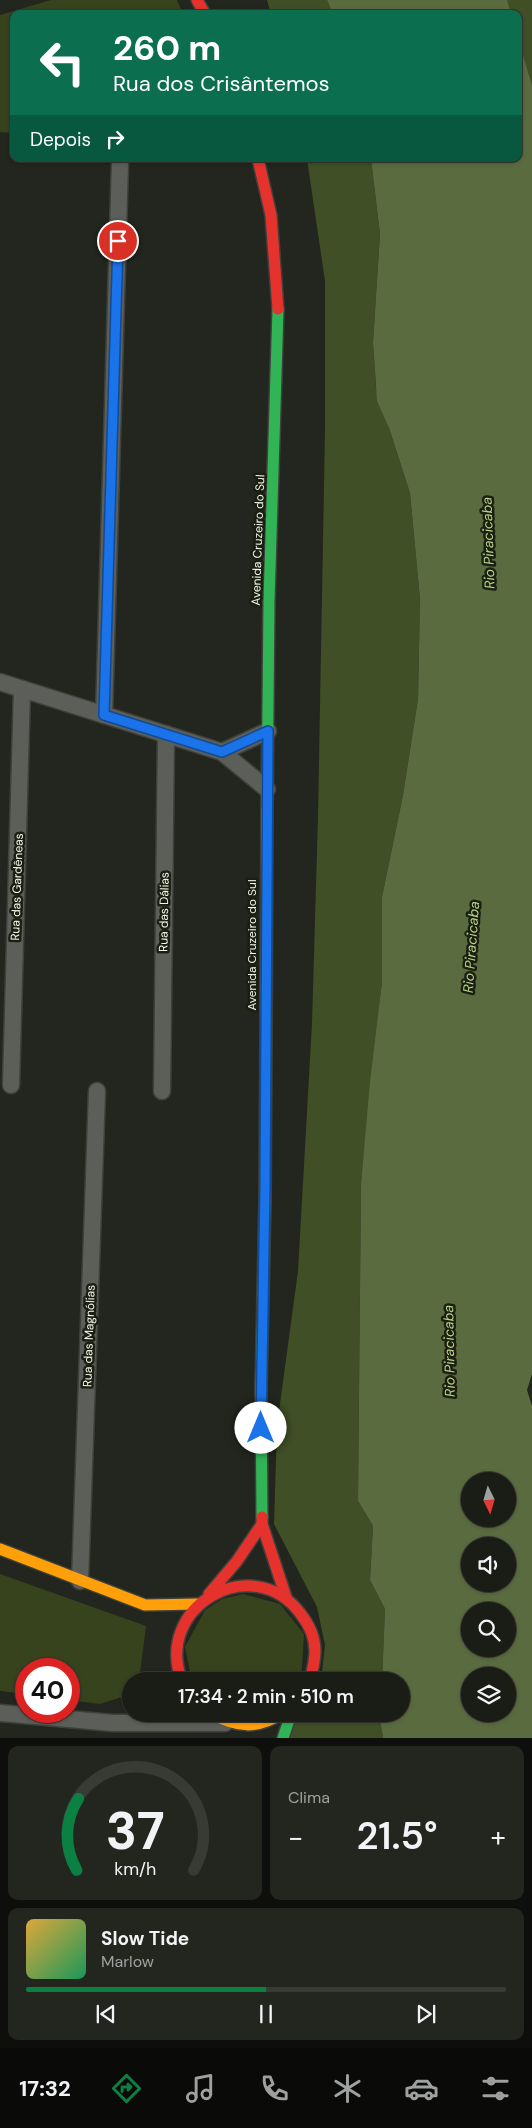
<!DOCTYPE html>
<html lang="pt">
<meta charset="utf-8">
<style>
body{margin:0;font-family:"DM Sans",sans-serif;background:#23251f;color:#f1f3f6;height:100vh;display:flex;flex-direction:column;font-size:19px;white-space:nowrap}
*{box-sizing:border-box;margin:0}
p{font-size:16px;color:#9fa1a1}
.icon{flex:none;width:28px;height:28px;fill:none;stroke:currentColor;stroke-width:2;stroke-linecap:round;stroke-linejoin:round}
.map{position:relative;height:1738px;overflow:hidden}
.sheet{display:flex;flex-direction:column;gap:8px;padding:8px;background:#0e0f0c;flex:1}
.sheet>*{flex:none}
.hud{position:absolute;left:10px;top:10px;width:512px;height:152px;border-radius:10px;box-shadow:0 1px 4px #0004,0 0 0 1px #383a35;background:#0b6e4f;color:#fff;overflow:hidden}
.needle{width:32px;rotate:175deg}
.tools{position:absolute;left:461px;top:1472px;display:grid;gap:10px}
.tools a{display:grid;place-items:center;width:55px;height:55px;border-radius:50%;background:#1a1c16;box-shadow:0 1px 4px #0004,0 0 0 1px #383a35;font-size:25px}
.speed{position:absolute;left:15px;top:1658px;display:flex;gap:10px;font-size:25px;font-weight:700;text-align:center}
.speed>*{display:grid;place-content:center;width:65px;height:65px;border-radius:50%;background:#1a1c16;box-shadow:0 1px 4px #0004,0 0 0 1px #383a35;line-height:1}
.speed .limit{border:8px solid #d22;background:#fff;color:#111}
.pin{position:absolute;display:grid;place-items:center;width:42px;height:42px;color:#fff;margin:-21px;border:2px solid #fff;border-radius:50%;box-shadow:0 1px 5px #0007}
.me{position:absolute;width:55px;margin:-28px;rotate:0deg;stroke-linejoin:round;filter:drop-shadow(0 0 4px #0008)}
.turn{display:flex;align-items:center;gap:18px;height:105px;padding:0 20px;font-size:22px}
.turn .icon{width:65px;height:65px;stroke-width:2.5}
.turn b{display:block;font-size:35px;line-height:42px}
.then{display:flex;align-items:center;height:48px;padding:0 20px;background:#0003;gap:10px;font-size:19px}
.big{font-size:38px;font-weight:600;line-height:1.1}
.sheet .card{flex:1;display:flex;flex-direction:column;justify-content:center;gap:8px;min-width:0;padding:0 18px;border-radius:10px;background:#23251f}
.sheet .dial{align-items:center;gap:0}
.dial svg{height:130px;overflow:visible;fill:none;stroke:#383a35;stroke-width:7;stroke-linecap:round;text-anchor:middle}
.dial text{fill:#f1f3f6;stroke:none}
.song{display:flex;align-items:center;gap:15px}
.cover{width:60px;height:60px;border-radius:8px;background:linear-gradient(135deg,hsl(40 70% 55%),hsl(150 70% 35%))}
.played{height:5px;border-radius:2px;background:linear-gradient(90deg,#0b8043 50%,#383a35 50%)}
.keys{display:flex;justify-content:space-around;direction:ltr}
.heat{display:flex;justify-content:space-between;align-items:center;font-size:28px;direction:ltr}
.sheet .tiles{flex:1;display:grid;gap:8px;grid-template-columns:1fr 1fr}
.card:last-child{grid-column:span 2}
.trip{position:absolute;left:122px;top:1672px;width:288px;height:50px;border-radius:25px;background:#1a1c16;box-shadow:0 1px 4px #0004,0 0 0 1px #383a35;font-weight:600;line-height:50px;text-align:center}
.tab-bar{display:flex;height:80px;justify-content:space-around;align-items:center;background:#0a0b09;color:#9fa1a1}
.tab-bar .icon{width:35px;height:35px}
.tab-bar .on{color:#0b8043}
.tab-bar b{font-size:22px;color:#f1f3f6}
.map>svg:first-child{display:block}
.green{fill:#36431d}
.forest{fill:#404f25}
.water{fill:#5b6b40;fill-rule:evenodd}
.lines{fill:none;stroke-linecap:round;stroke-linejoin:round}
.street-casing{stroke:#3e4039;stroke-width:19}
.fast-casing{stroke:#3e4039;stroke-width:14}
.slow-casing{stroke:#3e4039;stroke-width:14}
.jam-casing{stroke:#3e4039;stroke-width:14}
.street{stroke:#5c5e59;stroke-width:16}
.fast{stroke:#30b455;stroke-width:11}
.slow{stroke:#ff9f0a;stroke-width:11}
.jam{stroke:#e5322d;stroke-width:11}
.route-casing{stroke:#114b97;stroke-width:12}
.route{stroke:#1a73e8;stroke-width:9}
.labels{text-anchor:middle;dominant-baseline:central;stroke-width:5;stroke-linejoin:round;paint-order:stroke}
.street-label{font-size:12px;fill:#f3f6ed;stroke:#1a1f11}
.water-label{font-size:14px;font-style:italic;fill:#b7d388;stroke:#1a1f11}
</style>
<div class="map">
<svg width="532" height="1738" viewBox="0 0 532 1738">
<rect width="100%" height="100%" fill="#22261e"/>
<g class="green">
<path d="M51 0H177L183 14H14V133L0 132V15Z"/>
<path d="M0 1574 146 1626 139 1681H131V1694L100 1704 69 1700V1669H26V1694L0 1691Z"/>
<path d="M243 1594 280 1604 304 1634 301 1681H192L185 1647 205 1610 222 1599Z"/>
</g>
<g class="forest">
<path d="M267 0H327L333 14H271Z"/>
<path d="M506 0H532V92L519 45V14H510Z"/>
<path d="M307 159H371L380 234 373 342 376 388 410 493 420 599 418 699 403 795 382 897V982L361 1184 358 1501 373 1526 370 1580 385 1609 382 1681H321L325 1645 317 1607 274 1524 277 1426 298 1271 312 1023 318 817 325 429V281Z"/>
<path d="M296 1714H379L383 1738H289Z"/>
</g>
<g class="water">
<path d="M327 0H507L511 14H333Z"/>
<path d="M519 41 532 86V1374L527 1390 532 1406V1738H383L379 1714H401V1681H382L385 1609 370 1580 373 1526 358 1501 361 1184 370 1082 382 982V897L403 795 418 699 420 599 410 493 389 428 377 401 373 342 380 234 371 159H519ZM470 1481H508V1519H470ZM470 1546H508V1584H470ZM470 1611H508V1649H470ZM470 1676H508V1714H470Z"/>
</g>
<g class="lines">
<g class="street-casing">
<g id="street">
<path d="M0 682 222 752 267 789"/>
<path d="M104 715 120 162"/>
<path d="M222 752 268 731"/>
<path d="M11 1085 22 689"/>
<path d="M162 1091 166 734"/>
<path d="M80 1581 97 1091"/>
<path d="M0 1713 113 1723H225"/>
</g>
</g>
<g class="fast-casing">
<g id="fast">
<path d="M267 810 269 601 278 309"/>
<path d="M262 1517 261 1389 265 1201"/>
<path d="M283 1738 291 1714"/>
</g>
</g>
<g class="slow-casing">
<g id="slow">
<path d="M266 1039 267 810"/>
<path d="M0 1549 145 1605 198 1604"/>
<path d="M212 1714C238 1728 256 1729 282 1714"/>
</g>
</g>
<g class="jam-casing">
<g id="jam">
<path d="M197 0 205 14"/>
<path d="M258 159 271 215 278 309"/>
<path d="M265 1201 266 1039"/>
<path d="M262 1517V1524L286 1597"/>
<path d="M209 1594 237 1561 262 1524"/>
<path d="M182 1681C153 1607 252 1550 300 1613 308 1623 315 1637 315 1651 315 1661 312 1672 310 1681"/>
</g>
</g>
<use href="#street" class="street"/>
<use href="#fast" class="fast"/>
<use href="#slow" class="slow"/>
<use href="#jam" class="jam"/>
</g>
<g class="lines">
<g class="route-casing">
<path id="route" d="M118 241 104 715 222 752 268 731 265 1185 261 1428"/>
</g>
<use href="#route" class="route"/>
</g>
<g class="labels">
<g class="street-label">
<text transform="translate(258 540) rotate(-88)">Avenida Cruzeiro do Sul</text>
<text transform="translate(17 887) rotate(-88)">Rua das Gardêneas</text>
<text transform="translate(164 912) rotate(-89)">Rua das Dálias</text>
<text transform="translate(252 945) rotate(-90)">Avenida Cruzeiro do Sul</text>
<text transform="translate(89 1336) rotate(-88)">Rua das Magnólias</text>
</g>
<g class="water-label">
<text transform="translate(488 543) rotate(-92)">Rio Piracicaba</text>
<text transform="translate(471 947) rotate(-86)">Rio Piracicaba</text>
<text transform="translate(449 1351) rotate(-91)">Rio Piracicaba</text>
</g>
</g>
</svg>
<div class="tools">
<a><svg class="needle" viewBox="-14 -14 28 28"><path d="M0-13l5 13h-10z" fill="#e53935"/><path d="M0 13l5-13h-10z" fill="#9fa1a1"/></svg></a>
<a><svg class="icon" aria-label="sound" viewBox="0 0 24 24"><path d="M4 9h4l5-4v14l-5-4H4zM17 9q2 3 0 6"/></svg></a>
<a><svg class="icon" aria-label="search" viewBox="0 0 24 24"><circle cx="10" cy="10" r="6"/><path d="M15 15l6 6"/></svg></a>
<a><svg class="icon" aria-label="layers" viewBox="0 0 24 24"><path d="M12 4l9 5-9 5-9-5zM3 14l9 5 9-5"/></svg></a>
</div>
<div class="speed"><div class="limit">40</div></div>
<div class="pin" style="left:118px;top:241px;background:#d93025"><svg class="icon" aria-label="arrive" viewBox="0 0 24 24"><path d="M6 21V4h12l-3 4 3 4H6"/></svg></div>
<svg class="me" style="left:261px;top:1428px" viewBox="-20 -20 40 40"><circle r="19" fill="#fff"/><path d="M0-13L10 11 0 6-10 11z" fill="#1a73e8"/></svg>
<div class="trip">17:34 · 2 min · 510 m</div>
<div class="hud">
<div class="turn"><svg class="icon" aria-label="left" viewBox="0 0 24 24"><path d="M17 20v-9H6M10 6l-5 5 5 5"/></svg><div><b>260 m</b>Rua dos Crisântemos</div></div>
<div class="then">Depois<svg class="icon" aria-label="right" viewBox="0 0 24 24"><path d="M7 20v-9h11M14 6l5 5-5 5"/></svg></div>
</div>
</div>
<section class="sheet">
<div class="tiles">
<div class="card dial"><svg viewBox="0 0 100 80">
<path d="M14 69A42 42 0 1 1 86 69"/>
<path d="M14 69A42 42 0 0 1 15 25" stroke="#0b8043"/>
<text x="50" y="56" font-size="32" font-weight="700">37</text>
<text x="50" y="72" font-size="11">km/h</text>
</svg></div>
<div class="card"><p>Clima</p>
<div class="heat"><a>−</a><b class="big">21.5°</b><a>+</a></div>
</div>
<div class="card">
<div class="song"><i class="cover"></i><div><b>Slow Tide</b><p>Marlow</p></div></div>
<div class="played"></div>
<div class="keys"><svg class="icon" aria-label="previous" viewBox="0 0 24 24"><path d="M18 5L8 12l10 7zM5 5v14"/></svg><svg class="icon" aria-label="pause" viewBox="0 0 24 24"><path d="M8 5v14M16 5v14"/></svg><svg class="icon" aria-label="next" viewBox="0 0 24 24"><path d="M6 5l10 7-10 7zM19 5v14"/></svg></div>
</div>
</div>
</section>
<nav class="tab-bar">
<b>17:32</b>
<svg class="icon on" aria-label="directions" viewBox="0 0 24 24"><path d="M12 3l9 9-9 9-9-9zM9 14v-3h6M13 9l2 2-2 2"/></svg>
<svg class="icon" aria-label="music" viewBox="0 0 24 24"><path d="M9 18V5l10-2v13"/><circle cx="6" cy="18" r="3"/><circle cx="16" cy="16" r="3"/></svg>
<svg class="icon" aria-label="phone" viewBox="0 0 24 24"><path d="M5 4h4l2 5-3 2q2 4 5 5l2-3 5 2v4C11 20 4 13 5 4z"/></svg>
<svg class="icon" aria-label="climate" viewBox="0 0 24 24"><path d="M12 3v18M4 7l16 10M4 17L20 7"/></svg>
<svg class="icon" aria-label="car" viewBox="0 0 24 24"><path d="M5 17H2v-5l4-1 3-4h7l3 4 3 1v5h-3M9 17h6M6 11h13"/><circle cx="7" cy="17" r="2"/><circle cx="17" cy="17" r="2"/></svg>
<svg class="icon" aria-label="filters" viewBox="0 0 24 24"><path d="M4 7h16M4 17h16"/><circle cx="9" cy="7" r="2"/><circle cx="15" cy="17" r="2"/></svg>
</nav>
